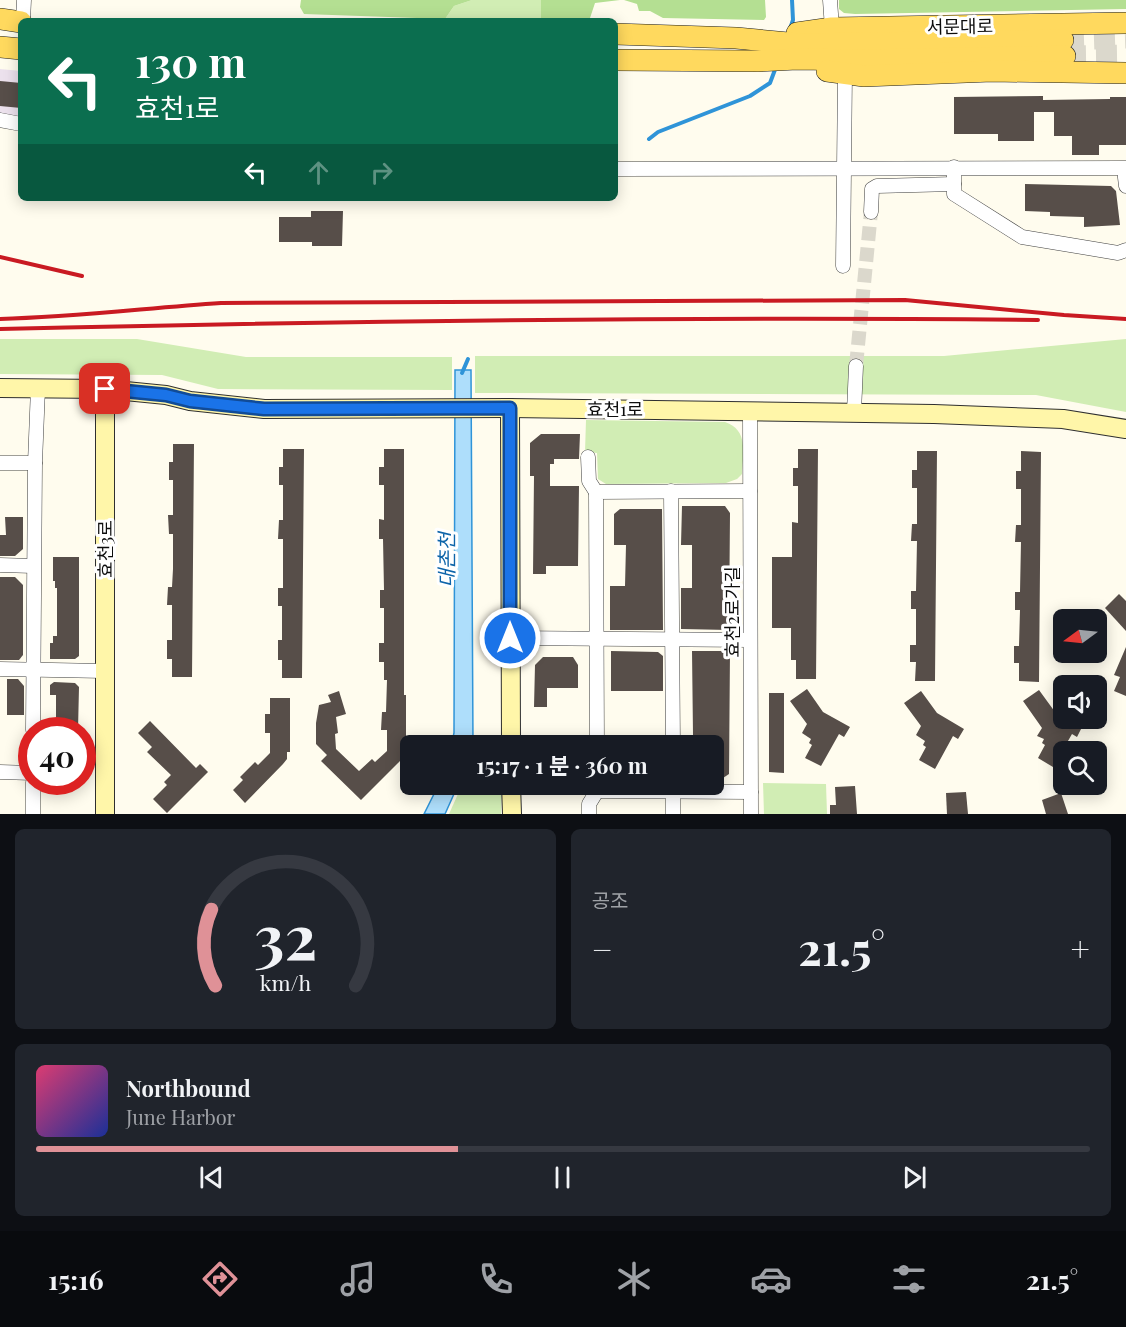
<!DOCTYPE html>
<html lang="ko">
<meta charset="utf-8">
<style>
body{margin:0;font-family:"Playfair Display","Noto Sans KR",serif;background:#20242c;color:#f1f3f6;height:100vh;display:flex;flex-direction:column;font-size:22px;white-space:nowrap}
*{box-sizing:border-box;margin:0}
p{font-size:20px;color:#9ea1a6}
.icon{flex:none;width:33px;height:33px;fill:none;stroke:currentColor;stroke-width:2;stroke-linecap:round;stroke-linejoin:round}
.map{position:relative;height:814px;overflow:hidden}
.details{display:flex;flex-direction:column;gap:15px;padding:15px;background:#0d0f14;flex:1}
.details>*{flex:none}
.top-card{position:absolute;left:18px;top:18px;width:600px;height:183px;border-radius:9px;box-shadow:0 3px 15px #0003;background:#0b6e4f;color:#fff;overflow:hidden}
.needle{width:39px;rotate:255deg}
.buttons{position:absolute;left:1053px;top:609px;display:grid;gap:12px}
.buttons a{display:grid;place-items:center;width:54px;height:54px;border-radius:9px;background:#171b24;box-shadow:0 3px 15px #0003;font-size:30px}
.speed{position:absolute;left:18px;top:717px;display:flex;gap:12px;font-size:30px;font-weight:700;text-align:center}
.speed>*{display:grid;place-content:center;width:78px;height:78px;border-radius:50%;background:#171b24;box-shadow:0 3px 15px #0003;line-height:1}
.speed .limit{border:9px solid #d22;background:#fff;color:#111}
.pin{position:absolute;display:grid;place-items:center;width:51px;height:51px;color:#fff;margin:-26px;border-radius:12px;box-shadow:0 3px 9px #0006}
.me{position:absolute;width:66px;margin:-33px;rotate:0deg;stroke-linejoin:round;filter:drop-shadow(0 0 4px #0008)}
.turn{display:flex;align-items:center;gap:21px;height:126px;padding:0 18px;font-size:27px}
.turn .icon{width:78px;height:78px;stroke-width:2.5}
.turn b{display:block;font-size:42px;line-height:51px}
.lanes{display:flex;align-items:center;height:57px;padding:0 18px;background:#0003;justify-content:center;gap:30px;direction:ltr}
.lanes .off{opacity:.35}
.big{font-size:45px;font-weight:700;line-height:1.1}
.details .tile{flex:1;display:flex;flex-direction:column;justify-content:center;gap:9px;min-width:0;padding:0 21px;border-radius:9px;background:#20242c}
.details .dial{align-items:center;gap:0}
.dial svg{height:156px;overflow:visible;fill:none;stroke:#363941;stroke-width:7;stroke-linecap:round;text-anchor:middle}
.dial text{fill:#f1f3f6;stroke:none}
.song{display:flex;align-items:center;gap:18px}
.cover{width:72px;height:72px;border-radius:9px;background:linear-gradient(135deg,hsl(340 70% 55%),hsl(230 70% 35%))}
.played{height:6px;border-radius:3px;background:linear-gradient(90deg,#df9197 40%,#363941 40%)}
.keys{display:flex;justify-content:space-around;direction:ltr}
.heat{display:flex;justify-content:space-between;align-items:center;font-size:33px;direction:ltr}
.details .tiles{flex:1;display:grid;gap:15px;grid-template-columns:1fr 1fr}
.tile:last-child{grid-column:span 2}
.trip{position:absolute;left:400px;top:735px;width:324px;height:60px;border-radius:9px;background:#171b24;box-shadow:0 3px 15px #0003;font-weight:700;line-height:60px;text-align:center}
.menu{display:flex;height:96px;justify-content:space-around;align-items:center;background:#090b0e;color:#9ea1a6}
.menu .icon{width:42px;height:42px}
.menu .active{color:#df9197}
.menu b{font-size:27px;color:#f1f3f6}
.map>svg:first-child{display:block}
.industrial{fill:#ece1ed}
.green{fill:#d1edb4}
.forest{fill:#b4df92}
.water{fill:#aedefb;stroke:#2f94d8;stroke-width:1.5}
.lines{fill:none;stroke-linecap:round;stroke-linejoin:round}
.stream{stroke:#2f94d8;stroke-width:4}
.building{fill:#574e49}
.street-tunnel{stroke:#dbd8cc;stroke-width:14;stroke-dasharray:14 7;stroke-linecap:butt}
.primary-tunnel{stroke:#dbd8cc;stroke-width:21;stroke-dasharray:21 10;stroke-linecap:butt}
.street-casing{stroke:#404040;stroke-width:15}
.secondary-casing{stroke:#2f2f2f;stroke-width:20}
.primary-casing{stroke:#1e1e1e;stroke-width:22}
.street{stroke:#fff;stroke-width:14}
.secondary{stroke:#fff6a9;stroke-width:18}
.primary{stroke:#ffd95e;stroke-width:21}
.rail{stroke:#c91a22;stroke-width:4}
.route-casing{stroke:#114b97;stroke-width:15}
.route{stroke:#1a73e8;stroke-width:10}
.labels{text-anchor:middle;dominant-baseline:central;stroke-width:6;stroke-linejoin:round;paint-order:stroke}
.street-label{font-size:18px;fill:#0d0d0d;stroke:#fff}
.water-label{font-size:20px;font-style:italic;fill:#0d64a9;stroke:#fff}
</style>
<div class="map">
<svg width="1126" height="814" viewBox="0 0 1126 814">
<rect width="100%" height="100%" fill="#fffcee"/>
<path class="industrial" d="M0 69 21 71V118L0 115Z"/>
<g class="green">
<path d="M472 0H541V18L445 19 454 6Z"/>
<path d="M0 339H137L246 357H452V390L218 389 162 375 0 374Z"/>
<path d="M1126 339V412L1036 395 475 393V356H944Z"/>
<path d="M586 420 725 422C749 430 743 454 742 474L737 479 726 483 606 484 598 479 597 453 585 452Z"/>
<path d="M763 783 826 784 827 814H764Z"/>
<path d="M462 785H502L501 814H449Z"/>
</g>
<g class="forest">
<path d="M301 0H472L454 6 445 19 304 14 300 7Z"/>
<path d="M541 0H620L595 3 590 18H541Z"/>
<path d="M624 0H765L766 17 764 20 663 18 650 11H639L637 4Z"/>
<path d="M839 0H1126V9L855 14 844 13 839 9Z"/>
</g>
<g class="water">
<path d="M455 370H471L473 745 451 746 454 733Z"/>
<path d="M439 784 458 785 445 814H424Z"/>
</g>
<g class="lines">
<g class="stream">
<path d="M790 29 793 20 792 0"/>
<path d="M649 139 658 132 750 96 770 83 776 67"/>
<path d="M462 373 468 359"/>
</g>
</g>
<g class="building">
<path d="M0 81 21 83V108L0 106Z"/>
<path d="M1043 96V100L1110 99V97H1126V145H1099V155H1072V136H1054V112H1034V141H998V134H954V97Z"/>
<path d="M1025 184 1111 186 1116 191 1120 225 1084 227V217L1050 216V212L1025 211Z"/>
<path d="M311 211H343L342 246H312V242H279V217H311Z"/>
<path d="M541 434H580L579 459H554V464H550V486H579L578 566H546V574H533L534 476H530V443Z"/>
<path d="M173 444H194L192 677H172V659H167V640H172V605H167L168 587H172L173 569V534H169L168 515H173V480H169V462H173Z"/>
<path d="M283 449H304L302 678H282V660H278V640H282V606H278V588H283V539H278L279 520H283V485H279V467H283Z"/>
<path d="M384 449H404V695H406V749H403V756L400 761 361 800 321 761 327 755 316 744V723L319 705 331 702 328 695 339 691 346 714 336 717 338 733 335 734 336 749 359 771 372 759 375 762 387 751V730H381L382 712H386L387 680H384V662H379V643H384V608H380V590H384L383 539H379V519L384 520V485H379V467H384Z"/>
<path d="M798 449H818L816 679H796V660H791V628H772V557H792V522L798 523V486H793V468H798Z"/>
<path d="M917 451H937L935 681H915L916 662H910V645H916V609H911V591H916L917 541H911L912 524H917V488H912V470H917Z"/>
<path d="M1021 451 1041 452 1039 682 1019 681V663H1014V646H1019L1020 610H1015V592H1020L1021 542H1015L1016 525H1021V489H1016V471H1021Z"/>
<path d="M682 506H725L730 513 729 630 681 629V588H692V545H681Z"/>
<path d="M620 509H662L663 630H610V586H625L626 545H614V514Z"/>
<path d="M5 517H23V549L15 556H0V535H6Z"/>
<path d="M53 557H79V656L75 659H50V643H53V636H57V588H55V581H53Z"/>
<path d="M0 577H15L23 585V655L19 660H0Z"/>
<path d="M1119 594 1126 601V631L1105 608Z"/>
<path d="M1126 647V696L1114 691 1120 677 1114 675Z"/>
<path d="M611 651 658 652 663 656V691H611Z"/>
<path d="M692 651H730L729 774 723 778H714V746H689V735H693Z"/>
<path d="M543 657H573L578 665V688H547V707H534L535 665Z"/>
<path d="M7 679H18L24 686V715H7Z"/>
<path d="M54 682 75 683 79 687 78 730H53V718H56V695H50V685Z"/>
<path d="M807 689 823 712 850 727 844 737 839 734 821 766 805 758 812 745 809 743 811 739 802 733 807 724 790 701Z"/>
<path d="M1039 690 1055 712 1064 717V718L1082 727 1077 737 1072 734 1053 767 1038 758 1045 745 1042 743 1044 739 1037 736 1042 728 1023 701Z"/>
<path d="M921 691 937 713 964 729 958 739 953 736 935 769 919 760 926 747 923 745 925 741 916 735 921 726 904 703Z"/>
<path d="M769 693H784V773L769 772Z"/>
<path d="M270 698H290V752H287V759L283 764 245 803 233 790 243 780 240 777 255 762 258 765 270 753V733H265V714H270Z"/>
<path d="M150 721 196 768 200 764 208 772 167 813 153 799 167 785 164 782 171 775 147 752 152 747 138 733Z"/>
<path d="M855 786 857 814H830V805H836L835 787Z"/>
<path d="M966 792 968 814H947L946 793Z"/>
<path d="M1061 793 1068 814H1046L1042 800Z"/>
</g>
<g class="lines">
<path class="street-tunnel" d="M856 366 871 212"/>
<g class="primary-tunnel">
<path d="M1063 40 1126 38"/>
<path d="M1065 56 1126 55"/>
</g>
<g class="street-casing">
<g id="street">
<path d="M830 0 832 28"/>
<path d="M23 21 24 0"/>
<path d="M0 120 21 124"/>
<path d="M954 167V194L1022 237 1118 253 1126 250"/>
<path d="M615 169 1126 168"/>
<path d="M1124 169 1126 186"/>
<path d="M871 212 872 189 877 186 954 184"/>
<path d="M843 266 845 73"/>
<path d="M750 410 751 814"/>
<path d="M854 412 856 366"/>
<path d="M588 457 589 481 596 492"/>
<path d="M0 463H35L33 730"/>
<path d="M35 463 38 388"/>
<path d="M671 491 673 746"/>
<path d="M0 565 33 566"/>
<path d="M510 638 750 640"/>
<path d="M0 669 104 671"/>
<path d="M597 746 596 492 750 491"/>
<path d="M0 772 32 773"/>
<path d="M597 784V791L751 792"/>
<path d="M673 784V814"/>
<path d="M33 814V782"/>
<path d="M589 814V804L597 791"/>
</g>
</g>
<g class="secondary-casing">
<g id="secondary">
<path d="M0 388 105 389 166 395 190 401 264 409 510 408 934 414 1063 419 1126 429"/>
<path d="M510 408 511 746"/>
<path d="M511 784 512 814"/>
<path d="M105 814V389"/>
</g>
</g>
<g class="primary-casing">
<g id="primary">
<path d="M0 19 21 22"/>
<path d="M797 33 832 28 1126 23"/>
<path d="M615 34 736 38 799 44 1063 40"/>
<path d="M0 47 21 49"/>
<path d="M615 60 758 61 797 59 863 60 1065 56"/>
<path d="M827 71 864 76 992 71 1126 73"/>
</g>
</g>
<use href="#street" class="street"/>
<use href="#secondary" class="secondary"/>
<use href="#primary" class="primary"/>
<g class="rail">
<path d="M0 257 82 276"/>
<path d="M0 319C74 317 147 308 221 303L905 300 1064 315 1126 319"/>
<path d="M0 329C346 321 692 316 1038 320"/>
</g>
</g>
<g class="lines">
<g class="route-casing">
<path id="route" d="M105 389 166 395 190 401 264 409 510 408V638"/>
</g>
<use href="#route" class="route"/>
</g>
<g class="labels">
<g class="street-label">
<text transform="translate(960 26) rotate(-1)">서문대로</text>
<text x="615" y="409">효천1로</text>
<text transform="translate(105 549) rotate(-90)">효천3로</text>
<text transform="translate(732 612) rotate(-90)">효천2로가길</text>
</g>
<g class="water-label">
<text transform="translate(445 560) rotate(-90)">대촌천</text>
</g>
</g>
</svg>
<div class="buttons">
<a><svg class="needle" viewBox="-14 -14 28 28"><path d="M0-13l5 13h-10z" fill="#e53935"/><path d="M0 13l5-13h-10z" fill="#9ea1a6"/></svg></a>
<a><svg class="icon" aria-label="sound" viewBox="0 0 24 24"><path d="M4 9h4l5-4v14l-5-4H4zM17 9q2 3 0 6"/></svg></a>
<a><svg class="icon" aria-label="search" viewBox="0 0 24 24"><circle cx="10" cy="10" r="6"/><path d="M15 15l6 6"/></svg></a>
</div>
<div class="speed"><div class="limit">40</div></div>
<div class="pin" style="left:105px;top:389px;background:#d93025"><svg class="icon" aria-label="arrive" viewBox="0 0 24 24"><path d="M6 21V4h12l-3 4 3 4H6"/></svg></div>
<svg class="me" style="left:510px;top:638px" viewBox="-20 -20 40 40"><circle r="17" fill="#1a73e8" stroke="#fff" stroke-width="3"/><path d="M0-11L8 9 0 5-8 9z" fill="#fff"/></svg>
<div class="trip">15:17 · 1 분 · 360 m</div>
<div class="top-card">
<div class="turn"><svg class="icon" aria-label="left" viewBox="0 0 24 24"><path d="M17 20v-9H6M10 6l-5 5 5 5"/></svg><div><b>130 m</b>효천1로</div></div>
<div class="lanes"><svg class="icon" aria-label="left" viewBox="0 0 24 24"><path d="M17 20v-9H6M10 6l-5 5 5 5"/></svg><svg class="icon off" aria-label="ahead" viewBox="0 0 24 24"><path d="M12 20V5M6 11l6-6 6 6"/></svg><svg class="icon off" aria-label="right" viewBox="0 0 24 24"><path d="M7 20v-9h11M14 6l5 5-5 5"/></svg></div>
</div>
</div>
<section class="details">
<div class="tiles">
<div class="tile dial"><svg viewBox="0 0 100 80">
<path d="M14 69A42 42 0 1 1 86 69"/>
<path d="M14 69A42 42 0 0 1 12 30" stroke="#df9197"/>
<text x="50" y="56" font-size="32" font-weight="700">32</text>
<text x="50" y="72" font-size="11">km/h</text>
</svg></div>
<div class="tile"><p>공조</p>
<div class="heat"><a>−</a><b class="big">21.5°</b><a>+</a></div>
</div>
<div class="tile">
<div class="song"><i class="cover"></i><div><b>Northbound</b><p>June Harbor</p></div></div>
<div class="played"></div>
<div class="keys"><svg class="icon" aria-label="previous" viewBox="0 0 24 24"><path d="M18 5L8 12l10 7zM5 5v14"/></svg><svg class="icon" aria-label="pause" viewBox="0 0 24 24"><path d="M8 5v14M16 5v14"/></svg><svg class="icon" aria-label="next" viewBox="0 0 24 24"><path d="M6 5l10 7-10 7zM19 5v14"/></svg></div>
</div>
</div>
</section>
<nav class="menu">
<b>15:16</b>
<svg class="icon active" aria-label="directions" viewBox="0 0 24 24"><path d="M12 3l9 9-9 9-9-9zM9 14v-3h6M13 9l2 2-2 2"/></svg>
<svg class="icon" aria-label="music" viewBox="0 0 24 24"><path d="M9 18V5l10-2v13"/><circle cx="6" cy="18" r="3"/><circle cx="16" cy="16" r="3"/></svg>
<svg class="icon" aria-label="phone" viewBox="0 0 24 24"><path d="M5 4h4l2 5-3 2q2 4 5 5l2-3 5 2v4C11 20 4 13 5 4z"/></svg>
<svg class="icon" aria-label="climate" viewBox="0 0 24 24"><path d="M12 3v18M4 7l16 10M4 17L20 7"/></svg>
<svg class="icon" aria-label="car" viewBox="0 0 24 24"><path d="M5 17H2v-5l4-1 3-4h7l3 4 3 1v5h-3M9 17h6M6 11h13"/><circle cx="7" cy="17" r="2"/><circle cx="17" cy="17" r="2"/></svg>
<svg class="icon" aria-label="filters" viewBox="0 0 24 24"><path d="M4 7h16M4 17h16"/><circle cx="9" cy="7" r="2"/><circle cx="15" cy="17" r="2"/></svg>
<b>21.5°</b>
</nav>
